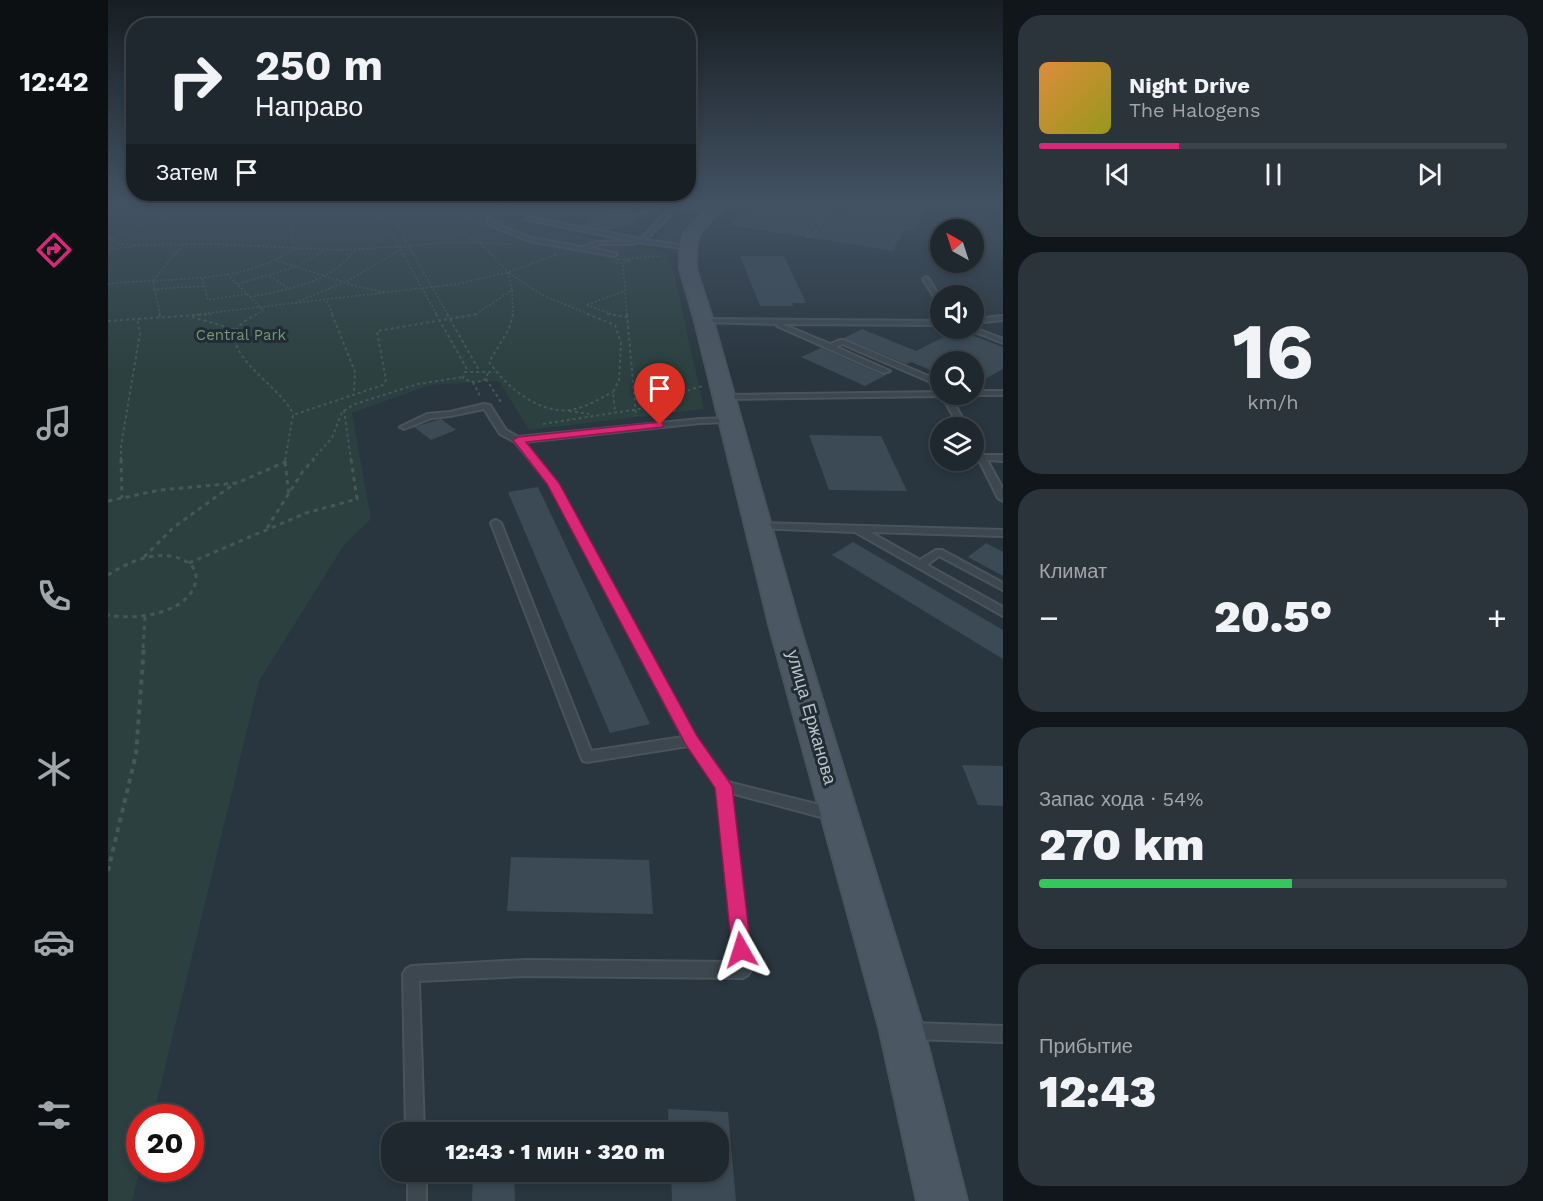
<!DOCTYPE html>
<html lang="ru">
<meta charset="utf-8">
<style>
body{margin:0;font-family:"Work Sans",sans-serif;background:#2c343b;color:#f1f3f6;height:100vh;display:flex;flex-direction:column;font-size:22px;white-space:nowrap}
*{box-sizing:border-box;margin:0}
p{font-size:20px;color:#a1a6aa}
.icon{flex:none;width:33px;height:33px;fill:none;stroke:currentColor;stroke-width:2;stroke-linecap:round;stroke-linejoin:round}
.map{position:relative;flex:1;overflow:hidden}
.panel{display:flex;flex-direction:column;gap:15px;padding:15px;background:#11161a;width:540px}
.panel>*{flex:none}
.hud{position:absolute;left:18px;top:18px;width:570px;height:183px;border-radius:24px;box-shadow:0 3px 9px #0003,0 0 0 2px #3c444b;background:#1f282f;color:#f1f3f6;overflow:hidden}
.needle{width:39px;rotate:321deg}
.controls{position:absolute;left:822px;top:219px;display:grid;gap:12px}
.controls a{display:grid;place-items:center;width:54px;height:54px;border-radius:50%;background:#1f282f;box-shadow:0 3px 9px #0003,0 0 0 2px #3c444b;font-size:30px}
.speed{position:absolute;left:18px;top:1104px;display:flex;gap:12px;font-size:30px;font-weight:700;text-align:center}
.speed>*{display:grid;place-content:center;width:78px;height:78px;border-radius:50%;background:#1f282f;box-shadow:0 3px 9px #0003,0 0 0 2px #3c444b;line-height:1}
.speed .limit{border:9px solid #d22;background:#fff;color:#111}
.pin{position:absolute;display:grid;place-items:center;width:51px;height:51px;color:#fff;margin:-62px -26px;border-radius:50% 50% 50% 0;rotate:-45deg;box-shadow:0 0 6px #0007}
.pin .icon{rotate:45deg}
.me{position:absolute;width:66px;margin:-33px;rotate:354deg;stroke-linejoin:round;filter:drop-shadow(0 0 4px #0008)}
.turn{display:flex;align-items:center;gap:21px;height:126px;padding:0 30px;font-size:27px}
.turn .icon{width:78px;height:78px;stroke-width:2.5}
.turn b{display:block;font-size:42px;line-height:51px}
.then{display:flex;align-items:center;height:57px;padding:0 30px;background:#0003;gap:12px;font-size:22px}
.big{font-size:45px;font-weight:800;line-height:1.1}
.panel .widget{flex:1;display:flex;flex-direction:column;justify-content:center;gap:9px;min-width:0;padding:0 21px;border-radius:24px;background:#2c343b}
.panel .dial{align-items:center;gap:0}
.dial b{font-size:78px;line-height:1}
.song{display:flex;align-items:center;gap:18px}
.cover{width:72px;height:72px;border-radius:9px;background:linear-gradient(135deg,hsl(30 70% 55%),hsl(60 70% 35%))}
.played{height:6px;border-radius:3px;background:linear-gradient(90deg,#db2777 30%,#3c444b 30%)}
.keys{display:flex;justify-content:space-around;direction:ltr}
.heat{display:flex;justify-content:space-between;align-items:center;font-size:33px;direction:ltr}
.charge{height:9px;border-radius:4px;background:linear-gradient(90deg,#34c759 54%,#3c444b 0)}
.trip{position:absolute;left:273px;top:1122px;width:348px;height:60px;border-radius:24px;background:#1f282f;box-shadow:0 3px 9px #0003,0 0 0 2px #3c444b;font-weight:800;line-height:60px;text-align:center}
main{display:flex;flex:1;min-height:0}
.dock{display:flex;flex-direction:column;width:108px;justify-content:space-around;align-items:center;background:#0c1013;color:#a1a6aa}
.dock .icon{width:42px;height:42px}
.dock .current{color:#db2777}
.dock b{font-size:27px;color:#f1f3f6}
.map>svg:first-child{display:block}
.green{fill:#2b403f}
.building{fill:#3b4a54}
.lines{fill:none;stroke-linecap:round;stroke-linejoin:round}
.lane-casing{stroke:#49535b;stroke-width:4}
.secondary-casing{stroke:#49535b;stroke-width:4}
.path-far3{stroke:#445856;stroke-width:1.5;stroke-dasharray:2 2;stroke-linecap:butt}
.path-far2{stroke:#445856;stroke-width:2;stroke-dasharray:3 3;stroke-linecap:butt}
.path-far1{stroke:#445856;stroke-width:3;stroke-dasharray:4.5 4.5;stroke-linecap:butt}
.path{stroke:#445856;stroke-width:4;stroke-dasharray:5 5;stroke-linecap:butt}
.lane{fill:#3c474f;fill-rule:evenodd}
.secondary{fill:#4b5762;fill-rule:evenodd}
.route{fill:#db2777;stroke:#8e194d;stroke-width:1.5}
.labels{text-anchor:middle;dominant-baseline:central;stroke-width:6;stroke-linejoin:round;paint-order:stroke}
.far-park-label{font-size:15px;fill:#739876;stroke:#212c34}
.street-label{font-size:18px;fill:#b9c2c9;stroke:#212c34}
</style>
<main>
<nav class="dock">
<b>12:42</b>
<svg class="icon current" aria-label="directions" viewBox="0 0 24 24"><path d="M12 3l9 9-9 9-9-9zM9 14v-3h6M13 9l2 2-2 2"/></svg>
<svg class="icon" aria-label="music" viewBox="0 0 24 24"><path d="M9 18V5l10-2v13"/><circle cx="6" cy="18" r="3"/><circle cx="16" cy="16" r="3"/></svg>
<svg class="icon" aria-label="phone" viewBox="0 0 24 24"><path d="M5 4h4l2 5-3 2q2 4 5 5l2-3 5 2v4C11 20 4 13 5 4z"/></svg>
<svg class="icon" aria-label="climate" viewBox="0 0 24 24"><path d="M12 3v18M4 7l16 10M4 17L20 7"/></svg>
<svg class="icon" aria-label="car" viewBox="0 0 24 24"><path d="M5 17H2v-5l4-1 3-4h7l3 4 3 1v5h-3M9 17h6M6 11h13"/><circle cx="7" cy="17" r="2"/><circle cx="17" cy="17" r="2"/></svg>
<svg class="icon" aria-label="filters" viewBox="0 0 24 24"><path d="M4 7h16M4 17h16"/><circle cx="9" cy="7" r="2"/><circle cx="15" cy="17" r="2"/></svg>
</nav>
<div class="map">
<svg width="895" height="1201" viewBox="0 0 895 1201">
<rect width="100%" height="100%" fill="#29363f"/>
<g class="green">
<path d="M0 202H392L372 215 558 253 566 273 596 409 421 430 391 381 322 385 244 413 263 519 236 545 151 681 45 1117 32 1118V1169L24 1201H0Z"/>
<path d="M587 208 595 212 574 230 570 244 544 242Z"/>
<path d="M860 212 895 217V258L866 253V230L852 229Z"/>
</g>
<g class="building">
<path d="M645 202H670L716 209 697 233V237L620 225Z"/>
<path d="M740 202H823L806 231 798 230 784 251 704 238 727 211 733 212Z"/>
<path d="M499 207 510 208 512 211 519 210 535 214 522 225 510 229 496 230 475 225Z"/>
<path d="M632 256H676L698 303H684L685 306H652Z"/>
<path d="M754 329 808 351 850 330 895 347V369L866 385V362H832V374L803 362 798 364 736 338Z"/>
<path d="M713 348 774 375 780 374 757 386 693 357Z"/>
<path d="M333 419 348 430 323 440 306 427Z"/>
<path d="M701 435 773 436 799 491 721 490Z"/>
<path d="M430 487 542 724 502 733 400 492Z"/>
<path d="M745 542 895 630V659L724 555Z"/>
<path d="M878 543 895 552V576L860 557Z"/>
<path d="M854 765 895 766V806L870 805Z"/>
<path d="M403 857 541 860 545 914 399 911Z"/>
<path d="M560 1109 620 1112 628 1201H564L563 1172H610V1132H561Z"/>
<path d="M365 1172H406L407 1201H364Z"/>
</g>
<g class="lines">
<g class="lane-casing">
<g id="lane">
<path d="M519 202H525L516 209H512V207Z"/>
<path d="M543 202H557L608 210 605 212 570 207 538 240 580 246 582 247V249L529 242 526 244H494L480 248 508 253 509 254 506 256 422 241 381 225 379 219 384 218 386 223 423 238 474 247 488 242 523 241 417 219 420 217 533 239 565 206 547 204 538 212H534V210Z"/>
<path d="M725 202H731L703 236H699V234Z"/>
<path d="M818 277 820 278 832 298V304L830 303 815 279Z"/>
<path d="M895 316V320L866 323V319Z"/>
<path d="M596 319 832 321V325L674 324 722 344 732 340H736L832 381V386L734 344 728 347 782 371 775 373 669 326V324L594 322V320Z"/>
<path d="M857 328H866L895 339V343Z"/>
<path d="M866 391H895V395H863L866 394Z"/>
<path d="M832 392V394H847L842 396 860 428H852L834 396 616 399 612 397 616 395Z"/>
<path d="M376 404 382 405 398 430 410 437 592 419 625 418V422H622L592 423 416 442 449 483 587 738 620 782 724 808 729 810 731 814 729 818 724 820 623 793 643 970 640 975 635 978 418 976 311 981 316 1132H298L295 974 298 969 303 966 418 960 627 962 610 787 580 746 479 762 475 761 473 757 383 523 385 521 388 520 393 523 483 751 575 737 441 484 407 442 392 434 376 409 342 416 324 418 296 429 292 427 319 414 342 412Z"/>
<path d="M866 440 869 441 876 455H895V461L879 460 895 489V501L890 498 866 450Z"/>
<path d="M651 523 895 530V536L762 532 812 560 828 550H834L895 583V590L831 556 819 565 895 607V616L747 532 648 528 646 526Z"/>
<path d="M804 1023 895 1026V1042L804 1039 798 1037 796 1031 798 1025Z"/>
<rect x="300" y="1172" width="18" height="29"/>
</g>
</g>
<g class="secondary-casing">
<path id="secondary" d="M606 202H621L591 234 588 248V269L605 321 692 628 816 1031 859 1201H809L772 1031 662 628 587 321 572 269V248L576 233Z"/>
</g>
<g class="path-far3">
<path d="M267 202 291 247 341 242 402 244"/>
<path d="M276 202 340 315"/>
<path d="M326 202 346 230 371 242 400 272 404 290 367 315"/>
<path d="M163 206 172 202"/>
<path d="M336 216 344 202"/>
<path d="M372 223 355 214 373 202"/>
<path d="M0 237 9 243 21 245 108 244 230 250 291 247 329 315"/>
<path d="M1 239 82 206 86 202"/>
<path d="M0 250 28 246"/>
<path d="M510 259 522 261 511 264 506 261Z"/>
<path d="M516 259 553 256"/>
<path d="M167 260 251 287 276 292"/>
<path d="M515 265 519 315"/>
<path d="M401 273 436 296 483 315"/>
<path d="M119 274 154 309"/>
<path d="M162 276 180 288"/>
<path d="M94 278 100 300 139 294"/>
<path d="M0 284C57 277 139 285 186 248L181 214C150 199 116 203 83 205"/>
<path d="M130 284 187 267 216 250"/>
<path d="M45 289 96 286"/>
<path d="M404 290 405 315"/>
<path d="M142 297C178 290 225 282 247 250"/>
<path d="M219 301 225 315"/>
<path d="M187 303 241 280 292 250"/>
<path d="M52 315 45 280 75 245"/>
<path d="M84 315 350 284 400 272 448 255"/>
<path d="M147 315 157 309"/>
<path d="M507 315 478 305 517 291"/>
</g>
<g class="path-far2">
<path d="M51 314 52 317"/>
<path d="M149 314C142 318 131 323 128 331 118 358 179 392 185 415"/>
<path d="M224 314 247 372 246 391"/>
<path d="M328 314 360 371"/>
<path d="M339 314 371 370"/>
<path d="M405 314 401 329 381 362C398 386 430 414 462 410 477 408 491 399 505 392"/>
<path d="M479 314 507 325 513 343 511 380 505 392 507 412"/>
<path d="M499 314 519 317"/>
<path d="M519 314 528 416"/>
<path d="M84 317 129 330"/>
<path d="M0 321 103 314"/>
<path d="M380 373 378 379C370 383 363 383 355 378L357 372H387"/>
<path d="M378 379 393 402"/>
<path d="M365 382 373 398"/>
<path d="M236 410 243 460"/>
<path d="M461 411 481 414"/>
<path d="M553 412 571 410"/>
<path d="M435 424 556 405 581 390 595 386"/>
<path d="M13 460V446L32 333 29 318"/>
<path d="M177 460 185 415 275 385 278 380 269 331 370 314"/>
<path d="M204 460 224 438 234 412 247 404 310 384 355 377"/>
</g>
<g class="path-far1">
<path d="M13 459 14 498"/>
<path d="M177 462 181 495"/>
<path d="M0 501 52 490 129 483 177 462 178 459"/>
<path d="M159 528 195 471 206 459"/>
<path d="M36 557 66 527 126 484"/>
<path d="M81 563 198 513 249 499 243 459"/>
<path d="M0 575C22 561 53 547 79 562 84 565 88 570 88 577 87 613 27 621 0 615"/>
<path d="M35 648 37 617"/>
</g>
<path class="path" d="M0 871 28 754 36 646"/>
<use href="#lane" class="lane"/>
<use href="#secondary" class="secondary"/>
</g>
<linearGradient id="sky" x2="0" y2="1"><stop stop-color="#171e23"/><stop offset="0.55" stop-color="#435263"/><stop offset="1" stop-color="#435263" stop-opacity="0"/></linearGradient>
<rect width="895" height="370" fill="url(#sky)"/>
<path class="route" d="M552 422 555 423V427L418 442 451 483 589 736 624 786 643 950 640 957 633 960 626 957 624 950 607 788 578 745 439 484 405 440 410 437Z"/>
<g class="labels">
<g class="far-park-label">
<text x="133" y="335">Central Park</text>
</g>
<g class="street-label">
<text transform="translate(704 717) rotate(74)">улица Ержанова</text>
</g>
</g>
</svg>
<div class="controls">
<a><svg class="needle" viewBox="-14 -14 28 28"><path d="M0-13l5 13h-10z" fill="#e53935"/><path d="M0 13l5-13h-10z" fill="#a1a6aa"/></svg></a>
<a><svg class="icon" aria-label="sound" viewBox="0 0 24 24"><path d="M4 9h4l5-4v14l-5-4H4zM17 9q2 3 0 6"/></svg></a>
<a><svg class="icon" aria-label="search" viewBox="0 0 24 24"><circle cx="10" cy="10" r="6"/><path d="M15 15l6 6"/></svg></a>
<a><svg class="icon" aria-label="layers" viewBox="0 0 24 24"><path d="M12 4l9 5-9 5-9-5zM3 14l9 5 9-5"/></svg></a>
</div>
<div class="speed"><div class="limit">20</div></div>
<div class="pin" style="left:552px;top:425px;background:#d93025"><svg class="icon" aria-label="arrive" viewBox="0 0 24 24"><path d="M6 21V4h12l-3 4 3 4H6"/></svg></div>
<svg class="me" style="left:633px;top:950px" viewBox="-20 -20 40 40"><path d="M0-17L14 15 0 8-14 15z" fill="#db2777" stroke="#fff" stroke-width="4"/></svg>
<div class="trip">12:43 · 1 мин · 320 m</div>
<div class="hud">
<div class="turn"><svg class="icon" aria-label="right" viewBox="0 0 24 24"><path d="M7 20v-9h11M14 6l5 5-5 5"/></svg><div><b>250 m</b>Направо</div></div>
<div class="then">Затем<svg class="icon" aria-label="arrive" viewBox="0 0 24 24"><path d="M6 21V4h12l-3 4 3 4H6"/></svg></div>
</div>
</div>
<section class="panel">
<div class="widget">
<div class="song"><i class="cover"></i><div><b>Night Drive</b><p>The Halogens</p></div></div>
<div class="played"></div>
<div class="keys"><svg class="icon" aria-label="previous" viewBox="0 0 24 24"><path d="M18 5L8 12l10 7zM5 5v14"/></svg><svg class="icon" aria-label="pause" viewBox="0 0 24 24"><path d="M8 5v14M16 5v14"/></svg><svg class="icon" aria-label="next" viewBox="0 0 24 24"><path d="M6 5l10 7-10 7zM19 5v14"/></svg></div>
</div>
<div class="widget dial"><b>16</b><p>km/h</p></div>
<div class="widget"><p>Климат</p>
<div class="heat"><a>−</a><b class="big">20.5°</b><a>+</a></div>
</div>
<div class="widget"><p>Запас хода · 54%</p><b class="big">270 km</b><div class="charge"></div></div>
<div class="widget"><p>Прибытие</p><b class="big">12:43</b></div>
</section>
</main>
